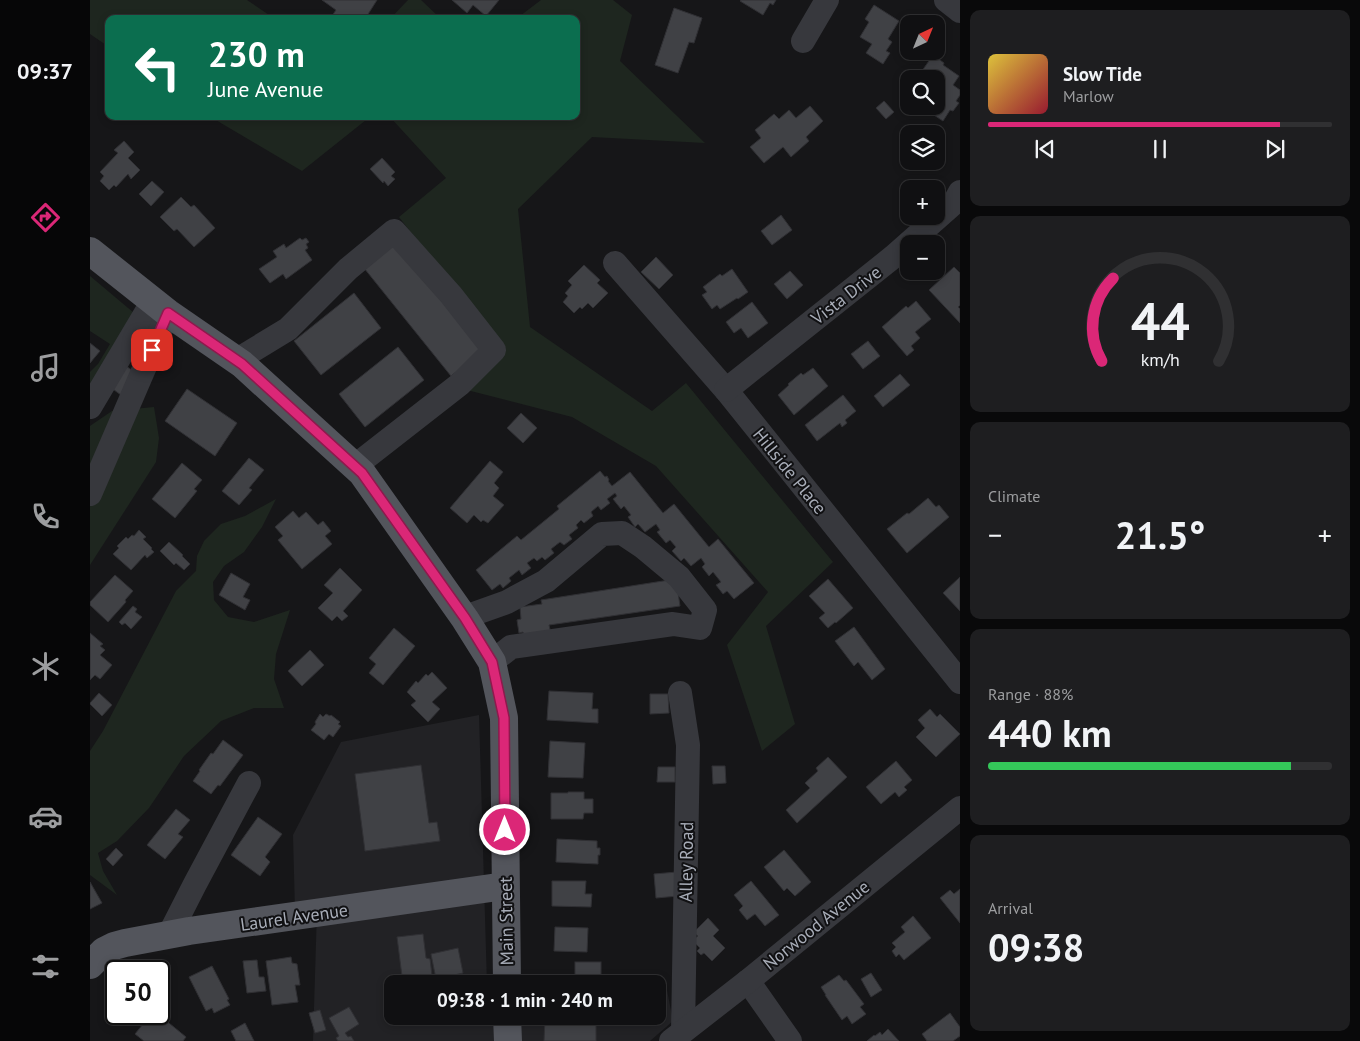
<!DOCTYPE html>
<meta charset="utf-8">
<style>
body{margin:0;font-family:"PT Sans",sans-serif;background:#1e1e20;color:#f1f3f6;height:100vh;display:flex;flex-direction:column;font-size:19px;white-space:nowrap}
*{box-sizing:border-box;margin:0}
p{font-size:16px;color:#9c9d9f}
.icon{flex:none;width:28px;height:28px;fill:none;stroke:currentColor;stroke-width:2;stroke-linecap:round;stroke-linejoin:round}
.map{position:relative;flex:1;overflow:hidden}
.drawer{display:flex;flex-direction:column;gap:10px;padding:10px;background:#09090a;width:400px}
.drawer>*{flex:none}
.hud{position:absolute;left:15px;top:15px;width:475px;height:105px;border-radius:10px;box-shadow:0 2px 8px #0003,0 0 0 1px #303032;background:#0b6e4f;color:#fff;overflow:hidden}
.needle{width:32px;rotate:43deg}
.controls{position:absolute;left:810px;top:15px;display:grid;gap:10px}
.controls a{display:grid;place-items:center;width:45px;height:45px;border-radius:10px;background:#101012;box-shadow:0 2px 8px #0003,0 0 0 1px #303032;font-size:25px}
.speed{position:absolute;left:15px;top:960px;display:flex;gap:10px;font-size:25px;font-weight:700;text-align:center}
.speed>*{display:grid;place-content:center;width:65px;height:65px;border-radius:50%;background:#101012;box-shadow:0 2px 8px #0003,0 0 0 1px #303032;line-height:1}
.speed .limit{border:2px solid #111;border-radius:8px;background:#fff;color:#111}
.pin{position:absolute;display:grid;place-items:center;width:42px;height:42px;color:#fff;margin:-21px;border-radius:10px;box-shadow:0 2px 8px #0006}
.me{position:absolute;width:55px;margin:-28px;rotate:0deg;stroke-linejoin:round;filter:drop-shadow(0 0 4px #0008)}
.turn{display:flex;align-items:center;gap:18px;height:105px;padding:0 20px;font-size:22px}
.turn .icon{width:65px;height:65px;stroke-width:2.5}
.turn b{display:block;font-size:35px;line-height:42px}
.big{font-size:38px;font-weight:800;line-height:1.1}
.drawer .tile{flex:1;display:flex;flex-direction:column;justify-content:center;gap:8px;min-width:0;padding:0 18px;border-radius:10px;background:#1e1e20}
.drawer .dial{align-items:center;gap:0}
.dial svg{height:130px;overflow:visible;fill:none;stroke:#303032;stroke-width:7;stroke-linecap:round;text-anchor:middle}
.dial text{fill:#f1f3f6;stroke:none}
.song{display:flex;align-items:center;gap:15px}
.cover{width:60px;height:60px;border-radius:8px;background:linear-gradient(135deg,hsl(50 70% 55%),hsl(350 70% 35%))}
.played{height:5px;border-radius:2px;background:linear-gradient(90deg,#db2777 85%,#303032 85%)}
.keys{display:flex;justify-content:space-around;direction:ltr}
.heat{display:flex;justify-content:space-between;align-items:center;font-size:28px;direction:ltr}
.charge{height:8px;border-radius:4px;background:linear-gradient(90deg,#34c759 88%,#303032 0)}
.trip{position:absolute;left:294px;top:975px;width:282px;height:50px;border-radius:10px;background:#101012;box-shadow:0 2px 8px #0003,0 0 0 1px #303032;font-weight:800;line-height:50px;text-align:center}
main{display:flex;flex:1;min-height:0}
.tab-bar{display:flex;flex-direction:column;width:90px;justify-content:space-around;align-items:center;background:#060607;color:#9c9d9f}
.tab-bar .icon{width:35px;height:35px}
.tab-bar .active{color:#db2777}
.tab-bar b{font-size:22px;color:#f1f3f6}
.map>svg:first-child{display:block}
.built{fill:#222225}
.green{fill:#1e261f}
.building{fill:#404145;stroke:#303034}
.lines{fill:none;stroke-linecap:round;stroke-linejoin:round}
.minor{stroke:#37383d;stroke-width:24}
.major{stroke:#53555c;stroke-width:28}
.route-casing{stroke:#8e194d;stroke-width:12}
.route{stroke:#db2777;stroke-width:9}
.labels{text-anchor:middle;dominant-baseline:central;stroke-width:4;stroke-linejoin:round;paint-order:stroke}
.street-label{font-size:18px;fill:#a8adb8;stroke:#111113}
</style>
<main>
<nav class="tab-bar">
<b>09:37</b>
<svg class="icon active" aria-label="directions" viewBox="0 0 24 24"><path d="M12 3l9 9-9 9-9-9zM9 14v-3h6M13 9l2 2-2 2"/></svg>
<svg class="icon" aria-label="music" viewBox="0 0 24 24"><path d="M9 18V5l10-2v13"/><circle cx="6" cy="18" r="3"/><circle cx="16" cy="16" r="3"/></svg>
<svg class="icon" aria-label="phone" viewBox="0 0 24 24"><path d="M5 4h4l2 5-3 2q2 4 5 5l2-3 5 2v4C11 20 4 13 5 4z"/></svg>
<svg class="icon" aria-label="climate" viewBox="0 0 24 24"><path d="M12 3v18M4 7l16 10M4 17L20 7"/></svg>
<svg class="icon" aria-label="car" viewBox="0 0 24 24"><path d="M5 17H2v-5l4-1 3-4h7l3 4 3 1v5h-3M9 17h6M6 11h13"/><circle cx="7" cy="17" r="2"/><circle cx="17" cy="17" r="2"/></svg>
<svg class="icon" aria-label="filters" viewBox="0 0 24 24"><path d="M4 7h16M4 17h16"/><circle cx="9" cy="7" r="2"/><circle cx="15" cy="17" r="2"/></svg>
</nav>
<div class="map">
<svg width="870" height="1041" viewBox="0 0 870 1041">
<rect width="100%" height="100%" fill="#161618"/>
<path class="built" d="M389 715 397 984H302V1016H568V990H577L583 1021 560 1041H223L227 910 205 911 203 835 251 742Z"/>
<g class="green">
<path d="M0 0H157L185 19H19V47L0 34Z"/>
<path d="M318 0H331L351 19H300Z"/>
<path d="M451 0H523L542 15 530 61 615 143 502 137 428 209 440 327 562 411 596 383 743 562 676 626 705 724 672 751 637 645 678 592 566 466 482 417 373 389 414 353 309 217 356 178 299 116H486V19H426Z"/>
<path d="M119 116H281L212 171Z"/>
<path d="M0 276 44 313 9 381 0 420V372L8 364 20 344 0 331Z"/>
<path d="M64 407 69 438 66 462 0 565V426L22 411Z"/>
<path d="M186 499 172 527 154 552 134 566 123 582 124 600 138 617 164 622 200 610 186 654 184 679 194 708H164L131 721 94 756 59 808 27 841 8 853 13 871 27 895 0 875V751L13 731 86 591 106 571 107 556 114 541 131 524 155 516Z"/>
</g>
<g class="building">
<path d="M232 0H287L275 19 268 16 266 19H246L242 16 246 10Z"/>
<path d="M362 0H409L396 16 383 5 377 13Z"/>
<path d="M651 0H686L683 5 680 3 673 15 650 1Z"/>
<path d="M784 5 809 21 798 39 802 42 796 51 800 53 793 64 776 53 782 44 770 37 779 22 775 19Z"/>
<path d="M584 8 612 18 604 43 599 42 588 73 565 65Z"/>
<path d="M843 55 854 63 853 65 869 76 863 85 870 90V95L866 101 869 103 863 111 860 110 853 121 832 107 846 106V87L849 83 846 81V79H843L832 71Z"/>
<path d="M794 101 804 112 796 119 786 108Z"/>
<path d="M720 106 733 121 716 137 719 141 701 157 693 147 674 163 660 147 671 138 665 130 684 114 689 119 699 110 706 118Z"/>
<path d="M34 141 44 152 38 158 50 170 41 179 38 174 26 187 24 185 19 190 10 181 14 176 10 172 28 153 24 150Z"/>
<path d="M292 158 305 172 301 176 305 179 298 186 294 181 293 183 280 169Z"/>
<path d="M62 181 74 192 61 206 49 194Z"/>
<path d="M91 197 101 207 104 205 125 228 104 247 87 229 84 231 70 217Z"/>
<path d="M691 215 702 230 682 245 671 231Z"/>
<path d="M303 236 394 350 361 376 270 263Z"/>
<path d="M210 238 212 240 216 238 219 242 216 244 218 248 215 250 222 260 196 279 193 274 180 283 169 269 187 257 183 251 194 244 196 248Z"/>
<path d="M566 257 583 275 569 289 551 272Z"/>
<path d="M494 265 510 280 507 283 518 293 503 308 498 303 492 309 490 307 484 313 473 302 478 296 475 293 482 285 478 281Z"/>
<path d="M864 267 870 273V305L868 307 870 309V323L839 290Z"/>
<path d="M642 269 658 292 648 299 647 298 630 309 627 305 622 309 612 295 617 292 613 287 630 274 632 276Z"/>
<path d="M700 271 713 285 697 299 684 284Z"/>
<path d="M264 293 291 328 231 375 204 341Z"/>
<path d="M826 301 841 319 825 332 830 338 821 346 824 350 817 356 792 327 816 306 818 308Z"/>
<path d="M662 302 678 323 658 338 651 328 644 333 636 322Z"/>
<path d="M778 341 790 356 773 369 761 354Z"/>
<path d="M0 343 10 351 0 363Z"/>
<path d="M308 347 334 380 275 427 249 394Z"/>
<path d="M32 363 47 374 31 395 16 384Z"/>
<path d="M723 368 738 386 704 415 688 395 699 385 698 384 711 373 713 375Z"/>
<path d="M810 374 820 385 793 407 784 396Z"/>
<path d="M97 389 147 423 125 456 75 421Z"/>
<path d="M753 395 766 411 755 420 757 423 752 427 750 423 727 441 715 425Z"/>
<path d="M431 413 447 428 433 443 417 428Z"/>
<path d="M159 458 174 470 159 488 162 490 149 505 132 491Z"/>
<path d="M400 461 413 472 404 483 409 488 403 496 414 505 398 523 393 520 391 522 384 515 377 523 360 508Z"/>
<path d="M92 463 112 480 104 489 107 491 85 518 62 499Z"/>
<path d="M510 471 515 477 517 476 519 480 518 481 522 486 540 472 573 513 584 504 619 547 628 539 664 583 644 599 637 591 633 594 626 585 631 582 623 572 619 576 612 567 615 564 611 558 601 566 594 558 591 561 582 551 586 547 580 540 576 543 567 532 570 530 566 524 555 532 548 524 545 527 538 517 541 515 534 506 531 509 523 499 527 496 525 493 517 499 520 503 511 510 508 506 501 512 503 516 494 523 491 520 486 525 488 528 479 535 482 539 474 545 470 542 461 549 464 553 455 560 452 557 447 561 444 558 437 563 441 568 432 575 429 570 419 578 421 581 413 588 410 584 402 590 386 570 427 536 431 540 469 509 467 506Z"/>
<path d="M838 498 846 507 849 505 859 517 817 553 797 529 817 513 819 514Z"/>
<path d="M203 511 209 518 216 512 228 525 233 521 241 531 235 536 242 544 212 569 188 540 193 536 185 527Z"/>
<path d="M49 530 56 537 53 539 62 548 61 549 64 552 57 558 55 555 41 570 23 554 29 548 27 546 36 537 38 539 42 535 44 536Z"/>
<path d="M79 542 93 555 92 556 100 564 94 570 86 563 84 565 70 551Z"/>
<path d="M250 568 272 590 253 611 258 616 252 621 247 616 242 621 228 608 243 593 234 585Z"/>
<path d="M141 573 160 584 153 597 160 600 155 610 129 595Z"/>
<path d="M25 575 43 591 35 600 36 602 18 622 0 605V602Z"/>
<path d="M870 577V611L853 593Z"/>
<path d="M586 579 590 606 459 625 461 634 434 638 433 632 429 633 427 620 431 619 430 607 452 604 451 600Z"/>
<path d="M738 579 763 608 746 623 745 622 738 628 729 618 735 613 719 596Z"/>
<path d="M43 606 47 609 45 612 52 617 41 629 35 623 32 625 29 622Z"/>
<path d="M764 627 795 669 782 680 768 662 764 666 745 641Z"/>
<path d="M304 628 325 646 293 685 279 673 286 664 279 658Z"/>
<path d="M0 633 13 644 10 646 15 650 10 655 22 665 10 679 5 675 0 680Z"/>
<path d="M220 650 234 665 212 686 198 671Z"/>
<path d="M342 672 357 688 342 702 350 709 338 722 321 705 326 701 317 692 326 681 328 683 336 674 338 676Z"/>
<path d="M459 691 503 693 502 709H508V723L457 720Z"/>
<path d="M9 693 22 705 12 716 0 704V703Z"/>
<path d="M560 694H578L579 713 560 714Z"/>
<path d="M840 709 847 717 850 714 870 734 846 757 826 737 835 728 828 720Z"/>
<path d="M230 714 233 717 236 714 240 716 241 715 250 722 248 724 251 726 243 737 239 734 234 740 221 730 226 724 225 722Z"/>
<path d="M133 740 153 755 130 786 128 785 121 794 103 781 110 771 109 770 121 753 123 754Z"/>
<path d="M460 741 495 743 493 778 458 777Z"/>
<path d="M738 757 757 777 707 823 696 810 720 788 715 783 728 771 726 768Z"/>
<path d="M806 761 822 780 814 787 817 790 809 797 805 792 791 804 776 787Z"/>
<path d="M331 765 339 823 347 822 350 841 275 851 265 774Z"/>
<path d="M622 766H635L636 783 623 784Z"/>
<path d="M568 767H585V782H567Z"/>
<path d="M478 792H494V799H503V813H494L493 819H461V793H478Z"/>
<path d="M86 809 100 820 88 834 93 837 75 859 57 845Z"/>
<path d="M168 817 192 834 175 857 180 862 170 876 141 855Z"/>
<path d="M467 839 507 841V848H510V855H508V864L466 862Z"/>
<path d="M26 848 33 855 23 866 16 859Z"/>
<path d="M694 850 721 882 705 896 697 888 694 891 674 867Z"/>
<path d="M587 872 588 896 566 898 564 874Z"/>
<path d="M462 881H496L495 894H502L501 907 462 906Z"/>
<path d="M661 881 689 915 675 926 665 914 657 920 649 910 653 906 644 895Z"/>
<path d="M0 882 12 903 0 909Z"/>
<path d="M870 889V923L850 898 860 890 864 894Z"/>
<path d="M823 916 841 938 814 960 809 954 806 957 802 951 806 947 802 943 815 932 811 927Z"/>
<path d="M618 918 629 930 623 936 635 948 622 961 614 953 611 955 607 951 610 948 603 941 608 936 601 929 606 930Z"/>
<path d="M465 927 498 928 497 952 464 951Z"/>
<path d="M333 934 336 958 340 959 343 984H313L307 937Z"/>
<path d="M368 948 373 973 346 979 341 954Z"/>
<path d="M201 957 202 963 207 964 210 985H205L208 1002 182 1005 176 961Z"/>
<path d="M167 960 169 977H174L176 991 157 993 153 961Z"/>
<rect x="485" y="962" width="26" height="22"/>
<path d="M122 966 139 999 137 1000 140 1005 124 1013 122 1008 116 1011 99 977Z"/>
<path d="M781 973 792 990 781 997 771 979Z"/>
<path d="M749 975 754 981 756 980 774 1004 770 1007 776 1014 762 1024 757 1016 752 1020 735 995H736L731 987Z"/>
<path d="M259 1007 269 1024 255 1033 258 1037 261 1036 264 1041H248L246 1038 249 1036 239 1018Z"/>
<path d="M230 1010 236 1030 225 1033 219 1013Z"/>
<path d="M860 1013 870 1027V1036L863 1041H837L832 1034Z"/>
<path d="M61 1014H68L96 1037 93 1041H54L45 1034Z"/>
<path d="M455 1016H506V1041H454Z"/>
<path d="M155 1023 164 1041H146L141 1031Z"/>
<path d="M798 1029 809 1041H777L784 1035 785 1036 790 1032 792 1035Z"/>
</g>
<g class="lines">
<g class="minor">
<path d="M856 0 870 11"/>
<path d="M713 41 737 0"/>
<path d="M525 263 636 390 870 682"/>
<path d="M147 360 198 329 258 269 304 231 361 295 404 350 370 384 265 466"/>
<path d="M636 390 803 257 864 203 870 192"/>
<path d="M0 407 63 301"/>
<path d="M0 494 78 313"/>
<path d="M375 617 417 602 456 581 512 534 532 533 553 547 589 577 615 610 610 628 583 624 421 647 402 662"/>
<path d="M590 693 598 745 593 1031"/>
<path d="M79 935 105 884 159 783"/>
<path d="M658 981 700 1041"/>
<path d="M581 1041 658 981 870 808"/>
</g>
<g class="major">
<path d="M0 251 78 313 152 364 272 473 375 619 402 662 414 718 417 984"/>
<path d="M0 965 14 951 24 946 35 943 99 931 415 886"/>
<path d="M417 1016 418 1041"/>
</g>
</g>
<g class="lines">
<g class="route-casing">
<path id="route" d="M62 350 78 313 152 364 272 473 375 618 402 662 414 718 415 830"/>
</g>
<use href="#route" class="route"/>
</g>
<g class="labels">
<g class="street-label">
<text transform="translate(756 295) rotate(-38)">Vista Drive</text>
<text transform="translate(700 471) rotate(51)">Hillside Place</text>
<text transform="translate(596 862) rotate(-89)">Alley Road</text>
<text transform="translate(204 917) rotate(-8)">Laurel Avenue</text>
<text transform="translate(416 921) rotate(-91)">Main Street</text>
<text transform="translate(726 925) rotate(-39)">Norwood Avenue</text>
</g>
</g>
</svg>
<div class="controls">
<a><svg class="needle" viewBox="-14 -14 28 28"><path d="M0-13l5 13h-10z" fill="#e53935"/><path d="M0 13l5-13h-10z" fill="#9c9d9f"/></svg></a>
<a><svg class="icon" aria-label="search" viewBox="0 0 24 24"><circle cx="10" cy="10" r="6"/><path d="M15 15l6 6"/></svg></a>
<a><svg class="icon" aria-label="layers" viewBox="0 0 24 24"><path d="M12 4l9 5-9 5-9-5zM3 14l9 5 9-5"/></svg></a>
<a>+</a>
<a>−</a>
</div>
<div class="speed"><div class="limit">50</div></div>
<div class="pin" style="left:62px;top:350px;background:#d93025"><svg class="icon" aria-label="arrive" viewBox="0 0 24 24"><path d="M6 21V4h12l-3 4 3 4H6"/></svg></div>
<svg class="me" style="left:415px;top:830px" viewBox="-20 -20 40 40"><circle r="17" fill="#db2777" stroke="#fff" stroke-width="3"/><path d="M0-11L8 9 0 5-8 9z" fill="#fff"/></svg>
<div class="trip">09:38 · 1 min · 240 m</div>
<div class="hud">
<div class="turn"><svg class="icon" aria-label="left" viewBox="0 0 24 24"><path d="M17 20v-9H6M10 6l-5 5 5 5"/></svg><div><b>230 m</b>June Avenue</div></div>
</div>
</div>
<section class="drawer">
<div class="tile">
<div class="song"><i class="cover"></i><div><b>Slow Tide</b><p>Marlow</p></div></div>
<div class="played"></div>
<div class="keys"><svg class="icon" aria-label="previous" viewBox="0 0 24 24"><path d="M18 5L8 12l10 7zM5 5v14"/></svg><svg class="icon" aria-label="pause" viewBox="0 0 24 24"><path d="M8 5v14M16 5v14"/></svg><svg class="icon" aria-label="next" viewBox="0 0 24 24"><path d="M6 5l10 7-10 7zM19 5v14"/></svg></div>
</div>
<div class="tile dial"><svg viewBox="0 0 100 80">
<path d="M14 69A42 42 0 1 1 86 69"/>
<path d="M14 69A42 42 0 0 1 21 18" stroke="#db2777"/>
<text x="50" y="56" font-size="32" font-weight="700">44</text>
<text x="50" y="72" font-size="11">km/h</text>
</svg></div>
<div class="tile"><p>Climate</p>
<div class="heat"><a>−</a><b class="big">21.5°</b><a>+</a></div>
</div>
<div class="tile"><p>Range · 88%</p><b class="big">440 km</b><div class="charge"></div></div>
<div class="tile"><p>Arrival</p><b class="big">09:38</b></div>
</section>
</main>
